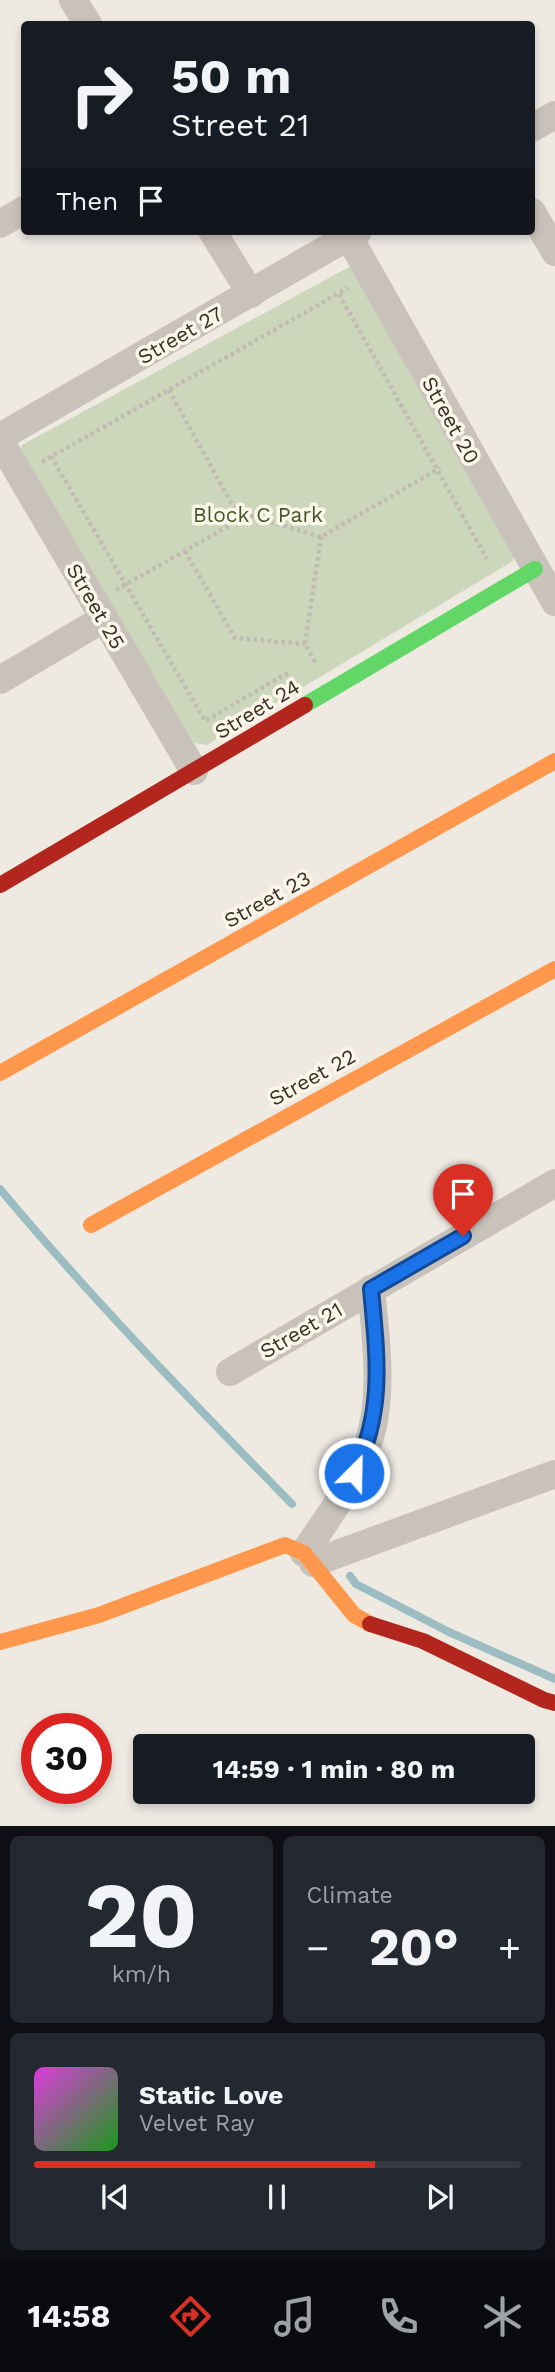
<!DOCTYPE html>
<meta charset="utf-8">
<style>
body{margin:0;font-family:"Work Sans",sans-serif;background:#242831;color:#f1f3f6;height:100vh;display:flex;flex-direction:column;font-size:26px;white-space:nowrap}
*{box-sizing:border-box;margin:0}
p{font-size:23px;color:#9ea1a6}
.icon{flex:none;width:38px;height:38px;fill:none;stroke:currentColor;stroke-width:2;stroke-linecap:round;stroke-linejoin:round}
.map{position:relative;height:1826px;overflow:hidden}
.side{display:flex;flex-direction:column;gap:10px;padding:10px;background:#0d0f14;flex:1}
.side>*{flex:none}
.hud{position:absolute;left:21px;top:21px;width:514px;height:214px;border-radius:7px;box-shadow:0 4px 10px #0003;background:#171b24;color:#f1f3f6;overflow:hidden}
.speed{position:absolute;left:21px;top:1713px;display:flex;gap:14px;font-size:35px;font-weight:700;text-align:center}
.speed>*{display:grid;place-content:center;width:91px;height:91px;border-radius:50%;background:#171b24;box-shadow:0 4px 10px #0003;line-height:1}
.speed .limit{border:10px solid #d22;background:#fff;color:#111}
.pin{position:absolute;display:grid;place-items:center;width:60px;height:60px;color:#fff;margin:-72px -30px;border-radius:50% 50% 50% 0;rotate:-45deg;box-shadow:0 0 7px #0007}
.pin .icon{rotate:45deg}
.me{position:absolute;width:77px;margin:-38px;rotate:23deg;stroke-linejoin:round;filter:drop-shadow(0 0 5px #0008)}
.turn{display:flex;align-items:center;gap:24px;height:147px;padding:0 35px;font-size:32px}
.turn .icon{width:91px;height:91px;stroke-width:2.5}
.turn b{display:block;font-size:49px;line-height:60px}
.then{display:flex;align-items:center;height:66px;padding:0 35px;background:#0003;gap:14px;font-size:26px}
.big{font-size:52px;font-weight:700;line-height:1.1}
.side .tile{flex:1;display:flex;flex-direction:column;justify-content:center;gap:10px;min-width:0;padding:0 24px;border-radius:10px;background:#242831}
.side .dial{align-items:center;gap:0}
.dial b{font-size:91px;line-height:1}
.song{display:flex;align-items:center;gap:21px}
.cover{width:84px;height:84px;border-radius:10px;background:linear-gradient(135deg,hsl(300 70% 55%),hsl(120 70% 35%))}
.played{height:7px;border-radius:4px;background:linear-gradient(90deg,#d93025 70%,#363941 70%)}
.keys{display:flex;justify-content:space-around;direction:ltr}
.heat{display:flex;justify-content:space-between;align-items:center;font-size:38px;direction:ltr}
.side .tiles{flex:1;display:grid;gap:10px;grid-template-columns:1fr 1fr}
.tile:last-child{grid-column:span 2}
.trip{position:absolute;left:133px;top:1734px;width:402px;height:70px;border-radius:7px;background:#171b24;box-shadow:0 4px 10px #0003;font-weight:700;line-height:70px;text-align:center}
.dock{display:flex;height:112px;justify-content:space-around;align-items:center;background:#090b0e;color:#9ea1a6}
.dock .icon{width:49px;height:49px}
.dock .current{color:#d93025}
.dock b{font-size:32px;color:#f1f3f6}
.map>svg:first-child{display:block}
.green{fill:#ccd6ba}
.lines{fill:none;stroke-linecap:round;stroke-linejoin:round}
.stream{stroke:#9bbdc2;stroke-width:8}
.path{stroke:#c1bbb2;stroke-width:4.5;stroke-dasharray:3.5 3.5;stroke-linecap:butt}
.street{stroke:#c8c2ba;stroke-width:28}
.fast{stroke:#63d668;stroke-width:16}
.slow{stroke:#ff974d;stroke-width:16}
.jam{stroke:#b3261e;stroke-width:16}
.route-casing{stroke:#114b97;stroke-width:18}
.route{stroke:#1a73e8;stroke-width:12}
.labels{text-anchor:middle;dominant-baseline:central;stroke-width:7;stroke-linejoin:round;paint-order:stroke}
.street-label{font-size:21px;fill:#3a3028;stroke:#fbf6e9}
.park-label{font-size:21px;fill:#415a29;stroke:#fbf6e9}
</style>
<div class="map">
<svg width="555" height="1826" viewBox="0 0 555 1826">
<rect width="100%" height="100%" fill="#eeeae2"/>
<path class="green" d="M349 267 352 268 514 556 513 561 207 745 194 743 19 455 22 445Z"/>
<g class="lines">
<g class="stream">
<path d="M0 1189C92 1299 192 1402 292 1504"/>
<path d="M350 1576 356 1584 449 1632 555 1679"/>
</g>
<g class="path">
<path d="M339 294 487 559"/>
<path d="M169 390 240 519"/>
<path d="M51 456 205 721 291 671"/>
<path d="M42 462 348 288"/>
<path d="M185 551 235 638 305 644"/>
<path d="M116 590 248 515 321 537 440 468"/>
<path d="M315 662 305 644 321 537"/>
</g>
<g class="street">
<path d="M73 0 88 24"/>
<path d="M532 128 555 115"/>
<path d="M532 212 555 252"/>
<path d="M0 224 24 210"/>
<path d="M212 231 251 294"/>
<path d="M349 237 555 602"/>
<path d="M0 437 358 231"/>
<path d="M0 441 194 771"/>
<path d="M0 680 103 619"/>
<path d="M230 1372 555 1183"/>
<path d="M304 1553C332 1511 368 1466 375 1414 381 1373 375 1330 371 1289"/>
<path d="M313 1563 555 1474"/>
</g>
<path class="fast" d="M305 705 535 569"/>
<g class="slow">
<path d="M0 1073 555 761"/>
<path d="M91 1225 555 969"/>
<path d="M0 1642 99 1615 285 1545 304 1553 354 1615 370 1624"/>
</g>
<g class="jam">
<path d="M0 885 305 705"/>
<path d="M370 1624 423 1641 544 1700 555 1703"/>
</g>
</g>
<g class="lines">
<g class="route-casing">
<path id="route" d="M354 1473C385 1411 377 1356 371 1289L463 1236"/>
</g>
<use href="#route" class="route"/>
</g>
<g class="labels">
<g class="street-label">
<text transform="translate(180 335) rotate(-30)">Street 27</text>
<text transform="translate(451 420) rotate(61)">Street 20</text>
<text transform="translate(96 606) rotate(60)">Street 25</text>
<text transform="translate(257 709) rotate(-31)">Street 24</text>
<text transform="translate(267 899) rotate(-29)">Street 23</text>
<text transform="translate(312 1077) rotate(-29)">Street 22</text>
<text transform="translate(301 1330) rotate(-30)">Street 21</text>
</g>
<g class="park-label">
<text x="258" y="514">Block C Park</text>
</g>
</g>
</svg>
<div class="speed"><div class="limit">30</div></div>
<div class="pin" style="left:463px;top:1236px;background:#d93025"><svg class="icon" aria-label="arrive" viewBox="0 0 24 24"><path d="M6 21V4h12l-3 4 3 4H6"/></svg></div>
<svg class="me" style="left:354px;top:1473px" viewBox="-20 -20 40 40"><circle r="17" fill="#1a73e8" stroke="#fff" stroke-width="3"/><path d="M0-11L8 9 0 5-8 9z" fill="#fff"/></svg>
<div class="trip">14:59 · 1 min · 80 m</div>
<div class="hud">
<div class="turn"><svg class="icon" aria-label="right" viewBox="0 0 24 24"><path d="M7 20v-9h11M14 6l5 5-5 5"/></svg><div><b>50 m</b>Street 21</div></div>
<div class="then">Then<svg class="icon" aria-label="arrive" viewBox="0 0 24 24"><path d="M6 21V4h12l-3 4 3 4H6"/></svg></div>
</div>
</div>
<section class="side">
<div class="tiles">
<div class="tile dial"><b>20</b><p>km/h</p></div>
<div class="tile"><p>Climate</p>
<div class="heat"><a>−</a><b class="big">20°</b><a>+</a></div>
</div>
<div class="tile">
<div class="song"><i class="cover"></i><div><b>Static Love</b><p>Velvet Ray</p></div></div>
<div class="played"></div>
<div class="keys"><svg class="icon" aria-label="previous" viewBox="0 0 24 24"><path d="M18 5L8 12l10 7zM5 5v14"/></svg><svg class="icon" aria-label="pause" viewBox="0 0 24 24"><path d="M8 5v14M16 5v14"/></svg><svg class="icon" aria-label="next" viewBox="0 0 24 24"><path d="M6 5l10 7-10 7zM19 5v14"/></svg></div>
</div>
</div>
</section>
<nav class="dock">
<b>14:58</b>
<svg class="icon current" aria-label="directions" viewBox="0 0 24 24"><path d="M12 3l9 9-9 9-9-9zM9 14v-3h6M13 9l2 2-2 2"/></svg>
<svg class="icon" aria-label="music" viewBox="0 0 24 24"><path d="M9 18V5l10-2v13"/><circle cx="6" cy="18" r="3"/><circle cx="16" cy="16" r="3"/></svg>
<svg class="icon" aria-label="phone" viewBox="0 0 24 24"><path d="M5 4h4l2 5-3 2q2 4 5 5l2-3 5 2v4C11 20 4 13 5 4z"/></svg>
<svg class="icon" aria-label="climate" viewBox="0 0 24 24"><path d="M12 3v18M4 7l16 10M4 17L20 7"/></svg>
</nav>
